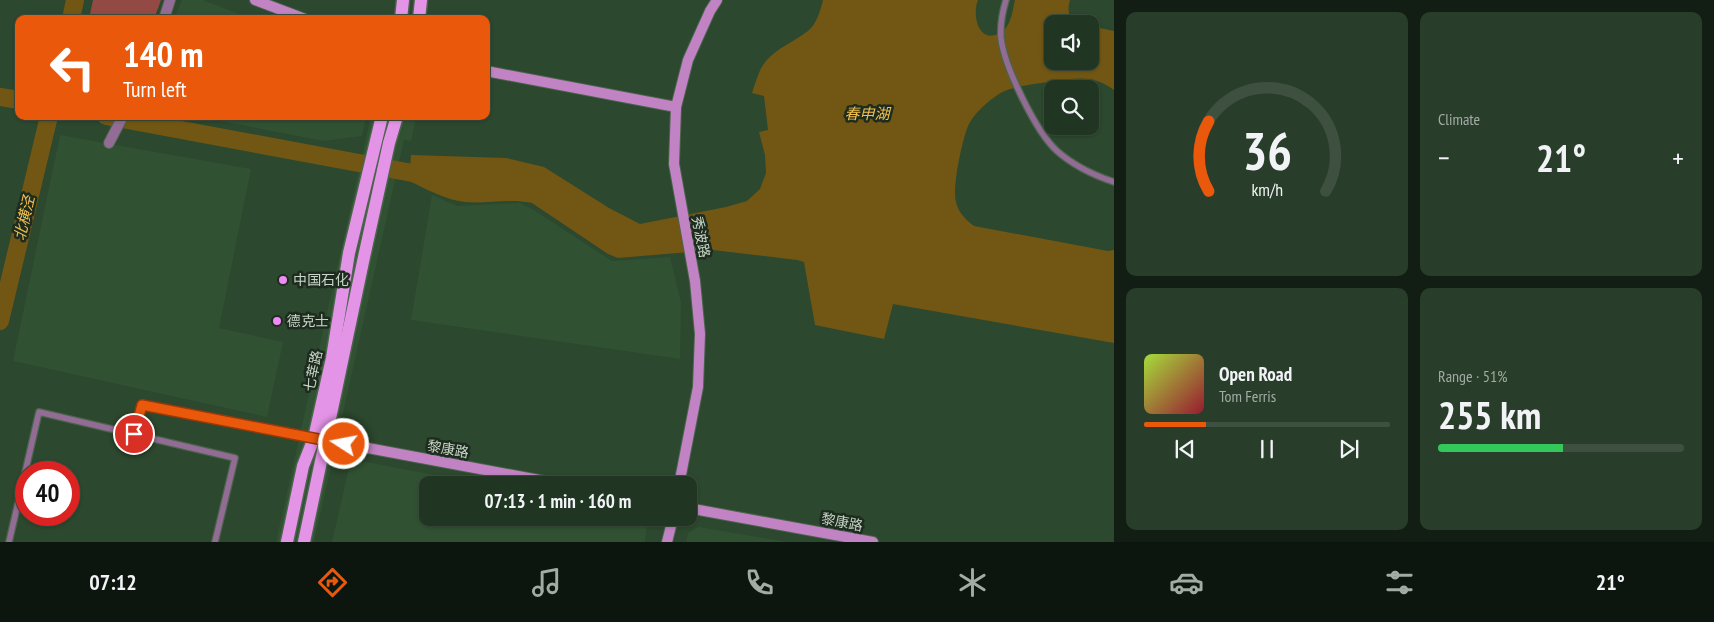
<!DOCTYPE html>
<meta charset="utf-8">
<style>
body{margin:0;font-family:"PT Sans Narrow","Noto Sans SC",sans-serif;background:#293e2a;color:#f1f3f6;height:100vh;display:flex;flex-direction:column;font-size:19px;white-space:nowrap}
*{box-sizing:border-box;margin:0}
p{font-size:16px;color:#a2aba5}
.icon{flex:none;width:28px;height:28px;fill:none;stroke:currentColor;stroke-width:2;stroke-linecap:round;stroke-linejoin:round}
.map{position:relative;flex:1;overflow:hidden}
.side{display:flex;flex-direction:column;gap:12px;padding:12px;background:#121e13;width:600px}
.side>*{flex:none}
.hud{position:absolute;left:15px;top:15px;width:475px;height:105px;border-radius:10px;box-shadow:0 1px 4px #0004,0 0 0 1px #3e5040;background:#ea580c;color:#fff;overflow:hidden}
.fabs{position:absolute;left:1044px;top:15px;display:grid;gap:10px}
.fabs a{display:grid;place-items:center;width:55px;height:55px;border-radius:10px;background:#213622;box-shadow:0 1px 4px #0004,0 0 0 1px #3e5040;font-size:25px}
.speed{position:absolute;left:15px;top:461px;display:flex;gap:10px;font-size:25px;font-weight:700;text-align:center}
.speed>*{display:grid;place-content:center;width:65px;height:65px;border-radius:50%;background:#213622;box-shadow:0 1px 4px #0004,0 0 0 1px #3e5040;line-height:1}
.speed .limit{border:8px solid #d22;background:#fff;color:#111}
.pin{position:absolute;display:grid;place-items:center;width:42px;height:42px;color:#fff;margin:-21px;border:2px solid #fff;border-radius:50%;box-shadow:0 1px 5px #0007}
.me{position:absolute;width:55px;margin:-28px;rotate:281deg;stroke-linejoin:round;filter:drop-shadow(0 0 4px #0008)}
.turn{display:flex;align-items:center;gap:18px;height:105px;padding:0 25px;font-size:22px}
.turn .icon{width:65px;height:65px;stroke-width:2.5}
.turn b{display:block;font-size:35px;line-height:42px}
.big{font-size:38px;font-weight:800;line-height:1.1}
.side .widget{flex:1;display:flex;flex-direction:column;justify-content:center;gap:8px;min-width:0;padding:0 18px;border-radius:10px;background:#293e2a}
.side .dial{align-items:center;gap:0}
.dial svg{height:130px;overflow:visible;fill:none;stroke:#3e5040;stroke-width:7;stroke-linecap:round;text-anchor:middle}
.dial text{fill:#f1f3f6;stroke:none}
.song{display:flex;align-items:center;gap:15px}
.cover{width:60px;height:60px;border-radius:8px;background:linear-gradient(135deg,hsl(80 70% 55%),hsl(350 70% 35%))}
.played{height:5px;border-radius:2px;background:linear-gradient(90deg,#ea580c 25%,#3e5040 25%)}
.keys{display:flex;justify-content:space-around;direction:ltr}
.heat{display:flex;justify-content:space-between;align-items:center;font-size:28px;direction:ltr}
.charge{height:8px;border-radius:4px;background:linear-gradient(90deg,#34c759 51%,#3e5040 0)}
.side .tiles{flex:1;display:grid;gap:12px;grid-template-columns:repeat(2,1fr)}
.trip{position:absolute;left:419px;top:476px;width:278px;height:50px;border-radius:10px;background:#213622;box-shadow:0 1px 4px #0004,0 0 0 1px #3e5040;font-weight:800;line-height:50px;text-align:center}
.menu{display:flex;height:80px;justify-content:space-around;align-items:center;background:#0d160e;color:#a2aba5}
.menu .icon{width:35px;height:35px}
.menu .on{color:#ea580c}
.menu b{font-size:22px;color:#f1f3f6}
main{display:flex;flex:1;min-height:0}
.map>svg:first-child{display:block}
.built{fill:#305232}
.green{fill:#944a44}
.water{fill:#725714}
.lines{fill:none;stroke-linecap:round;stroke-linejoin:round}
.river{stroke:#725714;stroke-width:18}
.lane-casing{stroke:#4b644c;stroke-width:8}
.street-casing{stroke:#4b644c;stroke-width:12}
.secondary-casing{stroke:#4b644c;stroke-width:12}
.primary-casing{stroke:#4b644c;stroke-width:15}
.lane{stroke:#936c95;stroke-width:5.5}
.street{stroke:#936c95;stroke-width:10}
.secondary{stroke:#c183c3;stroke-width:10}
.primary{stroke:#e494e7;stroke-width:12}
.route-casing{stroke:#983908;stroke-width:12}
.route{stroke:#ea580c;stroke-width:9}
.poi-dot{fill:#f08bf5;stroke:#1e2b1f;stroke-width:2}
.labels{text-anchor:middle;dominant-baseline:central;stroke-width:5;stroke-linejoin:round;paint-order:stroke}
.street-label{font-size:14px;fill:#c6d6c6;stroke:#1e2b1f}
.poi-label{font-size:14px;fill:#c6d6c6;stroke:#1e2b1f;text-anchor:start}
.water-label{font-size:15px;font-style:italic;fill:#f0c04e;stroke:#1e2b1f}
</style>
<main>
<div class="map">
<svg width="1114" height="542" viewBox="0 0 1114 542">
<rect width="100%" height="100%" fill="#2c482e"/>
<g class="built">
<path d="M182 0H203L252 19H174Z"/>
<path d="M196 116H366L362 136 323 141Z"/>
<path d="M371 116H407L416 118 411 141 404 140 314 542H276Z"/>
<path d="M60 135 251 169 219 328 283 342 267 417 13 361Z"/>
<path d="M432 195 457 206 520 203 532 209 612 261 670 257 681 302 680 359 411 320Z"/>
<path d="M366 462 487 485H428V518H643L647 523 645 542H332L348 472 352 466 358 463Z"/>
<path d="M699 527 787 542H788H686L688 533Z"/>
</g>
<path class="green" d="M93 0H161L154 19H89Z"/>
<path class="water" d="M823 0H978C972 14 978 43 998 34 1002 32 1005 30 1007 26 1012 19 1013 8 1015 0H1070C1067 11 1068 19 1079 24H1052V61H1090V26L1114 31V90C1094 75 1078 78 1056 81 1042 83 1010 86 999 94 988 101 973 114 968 126 962 141 952 187 956 202 958 212 966 220 974 226L1108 251 1114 250V343L893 304 884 339 815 325 804 262 797 260 713 250 618 258 608 254 532 203C509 198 487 204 465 202 445 200 427 189 409 181L411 155 506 158 544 167 609 208 640 224 726 207 747 201 760 189 766 173 765 155 759 132 768 130 764 96 752 93C756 82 759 69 766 61 778 47 794 42 808 31 816 25 821 9 823 0Z"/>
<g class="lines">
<g class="river">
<path d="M71 19 75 0"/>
<path d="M0 97 19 100"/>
<path d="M106 116 434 177"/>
<path d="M0 321 49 116"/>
</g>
<g class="lane-casing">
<g id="lane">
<path d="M1006 0C1002 13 1000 25 1001 38 1004 66 1036 132 1057 151 1074 166 1093 175 1114 182"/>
<path d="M133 434 142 405 314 438"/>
<path d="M9 542 39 412 235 458 215 542"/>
</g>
</g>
<g class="street-casing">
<g id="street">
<path d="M164 19 170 0"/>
<path d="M109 143 123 116"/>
</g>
</g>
<g class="secondary-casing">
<g id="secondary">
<path d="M255 0 305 19"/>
<path d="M486 71 676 107"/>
<path d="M325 440 566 485"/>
<path d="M679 485 698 387 700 334 695 281 674 164 676 107 688 60 710 11 717 0"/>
<path d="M688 508 873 542"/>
<path d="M667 542 673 518"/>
</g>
</g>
<g class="primary-casing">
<g id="primary">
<path d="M401 19 403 0"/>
<path d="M419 19 421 0"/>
<path d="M287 542 303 466 314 438 332 358 349 253 382 116"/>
<path d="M304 542 364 257 389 143 397 116"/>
</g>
</g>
<use href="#lane" class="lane"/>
<use href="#street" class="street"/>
<use href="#secondary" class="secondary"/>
<use href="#primary" class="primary"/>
</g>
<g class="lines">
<g class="route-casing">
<path id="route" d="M134 434 142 405 344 444"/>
</g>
<use href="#route" class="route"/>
</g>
<g class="poi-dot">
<circle cx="283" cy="280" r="5"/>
<circle cx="277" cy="321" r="5"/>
</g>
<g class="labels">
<g class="street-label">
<text transform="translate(701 237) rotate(79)">秀波路</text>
<text transform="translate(313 371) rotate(-78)">七莘路</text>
<text transform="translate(448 449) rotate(10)">黎康路</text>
<text transform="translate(842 522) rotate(11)">黎康路</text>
</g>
<g class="poi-label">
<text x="293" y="280">中国石化</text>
<text x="287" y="321">德克士</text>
</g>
<g class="water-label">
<text x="867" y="113">春申湖</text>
<text transform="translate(24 218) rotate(-77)">北横泾</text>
</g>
</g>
</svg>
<div class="fabs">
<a><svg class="icon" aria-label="sound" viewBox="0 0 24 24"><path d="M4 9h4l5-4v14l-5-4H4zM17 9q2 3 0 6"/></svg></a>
<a><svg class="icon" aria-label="search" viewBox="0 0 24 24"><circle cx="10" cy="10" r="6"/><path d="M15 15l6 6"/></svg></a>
</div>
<div class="speed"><div class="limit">40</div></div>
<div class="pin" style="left:134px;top:434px;background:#d93025"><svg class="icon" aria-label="arrive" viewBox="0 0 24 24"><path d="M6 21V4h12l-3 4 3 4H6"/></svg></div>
<svg class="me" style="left:344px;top:444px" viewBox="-20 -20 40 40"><circle r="17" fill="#ea580c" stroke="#fff" stroke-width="3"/><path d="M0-11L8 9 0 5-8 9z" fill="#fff"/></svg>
<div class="trip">07:13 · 1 min · 160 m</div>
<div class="hud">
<div class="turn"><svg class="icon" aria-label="left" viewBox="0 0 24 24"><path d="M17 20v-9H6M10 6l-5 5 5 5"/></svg><div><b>140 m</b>Turn left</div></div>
</div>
</div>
<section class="side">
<div class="tiles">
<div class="widget dial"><svg viewBox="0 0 100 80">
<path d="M14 69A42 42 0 1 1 86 69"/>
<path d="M14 69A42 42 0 0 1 14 26" stroke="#ea580c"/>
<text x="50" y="56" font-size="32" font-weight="700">36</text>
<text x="50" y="72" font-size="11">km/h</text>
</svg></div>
<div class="widget"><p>Climate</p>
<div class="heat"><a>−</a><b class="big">21°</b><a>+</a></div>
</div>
<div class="widget">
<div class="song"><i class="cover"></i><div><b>Open Road</b><p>Tom Ferris</p></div></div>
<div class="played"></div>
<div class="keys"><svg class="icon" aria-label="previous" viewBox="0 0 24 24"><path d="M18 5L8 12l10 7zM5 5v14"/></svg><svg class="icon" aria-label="pause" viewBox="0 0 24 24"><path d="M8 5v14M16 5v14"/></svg><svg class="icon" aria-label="next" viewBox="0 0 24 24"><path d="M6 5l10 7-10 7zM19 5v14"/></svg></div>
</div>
<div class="widget"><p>Range · 51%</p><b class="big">255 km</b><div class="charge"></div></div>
</div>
</section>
</main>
<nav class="menu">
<b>07:12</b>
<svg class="icon on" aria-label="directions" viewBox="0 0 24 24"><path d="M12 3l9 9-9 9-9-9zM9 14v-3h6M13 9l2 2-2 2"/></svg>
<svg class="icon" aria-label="music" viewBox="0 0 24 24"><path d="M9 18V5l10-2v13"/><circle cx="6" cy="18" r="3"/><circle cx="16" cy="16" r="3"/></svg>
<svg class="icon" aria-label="phone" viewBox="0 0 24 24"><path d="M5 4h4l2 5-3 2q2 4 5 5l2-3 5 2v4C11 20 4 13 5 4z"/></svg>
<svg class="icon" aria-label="climate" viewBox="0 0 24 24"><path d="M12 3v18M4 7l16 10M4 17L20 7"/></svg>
<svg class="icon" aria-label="car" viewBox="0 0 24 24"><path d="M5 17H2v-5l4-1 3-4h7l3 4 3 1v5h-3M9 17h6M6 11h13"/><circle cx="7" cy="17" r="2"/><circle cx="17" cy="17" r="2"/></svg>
<svg class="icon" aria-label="filters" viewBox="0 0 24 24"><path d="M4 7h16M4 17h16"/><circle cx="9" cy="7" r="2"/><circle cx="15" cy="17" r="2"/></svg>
<b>21°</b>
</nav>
